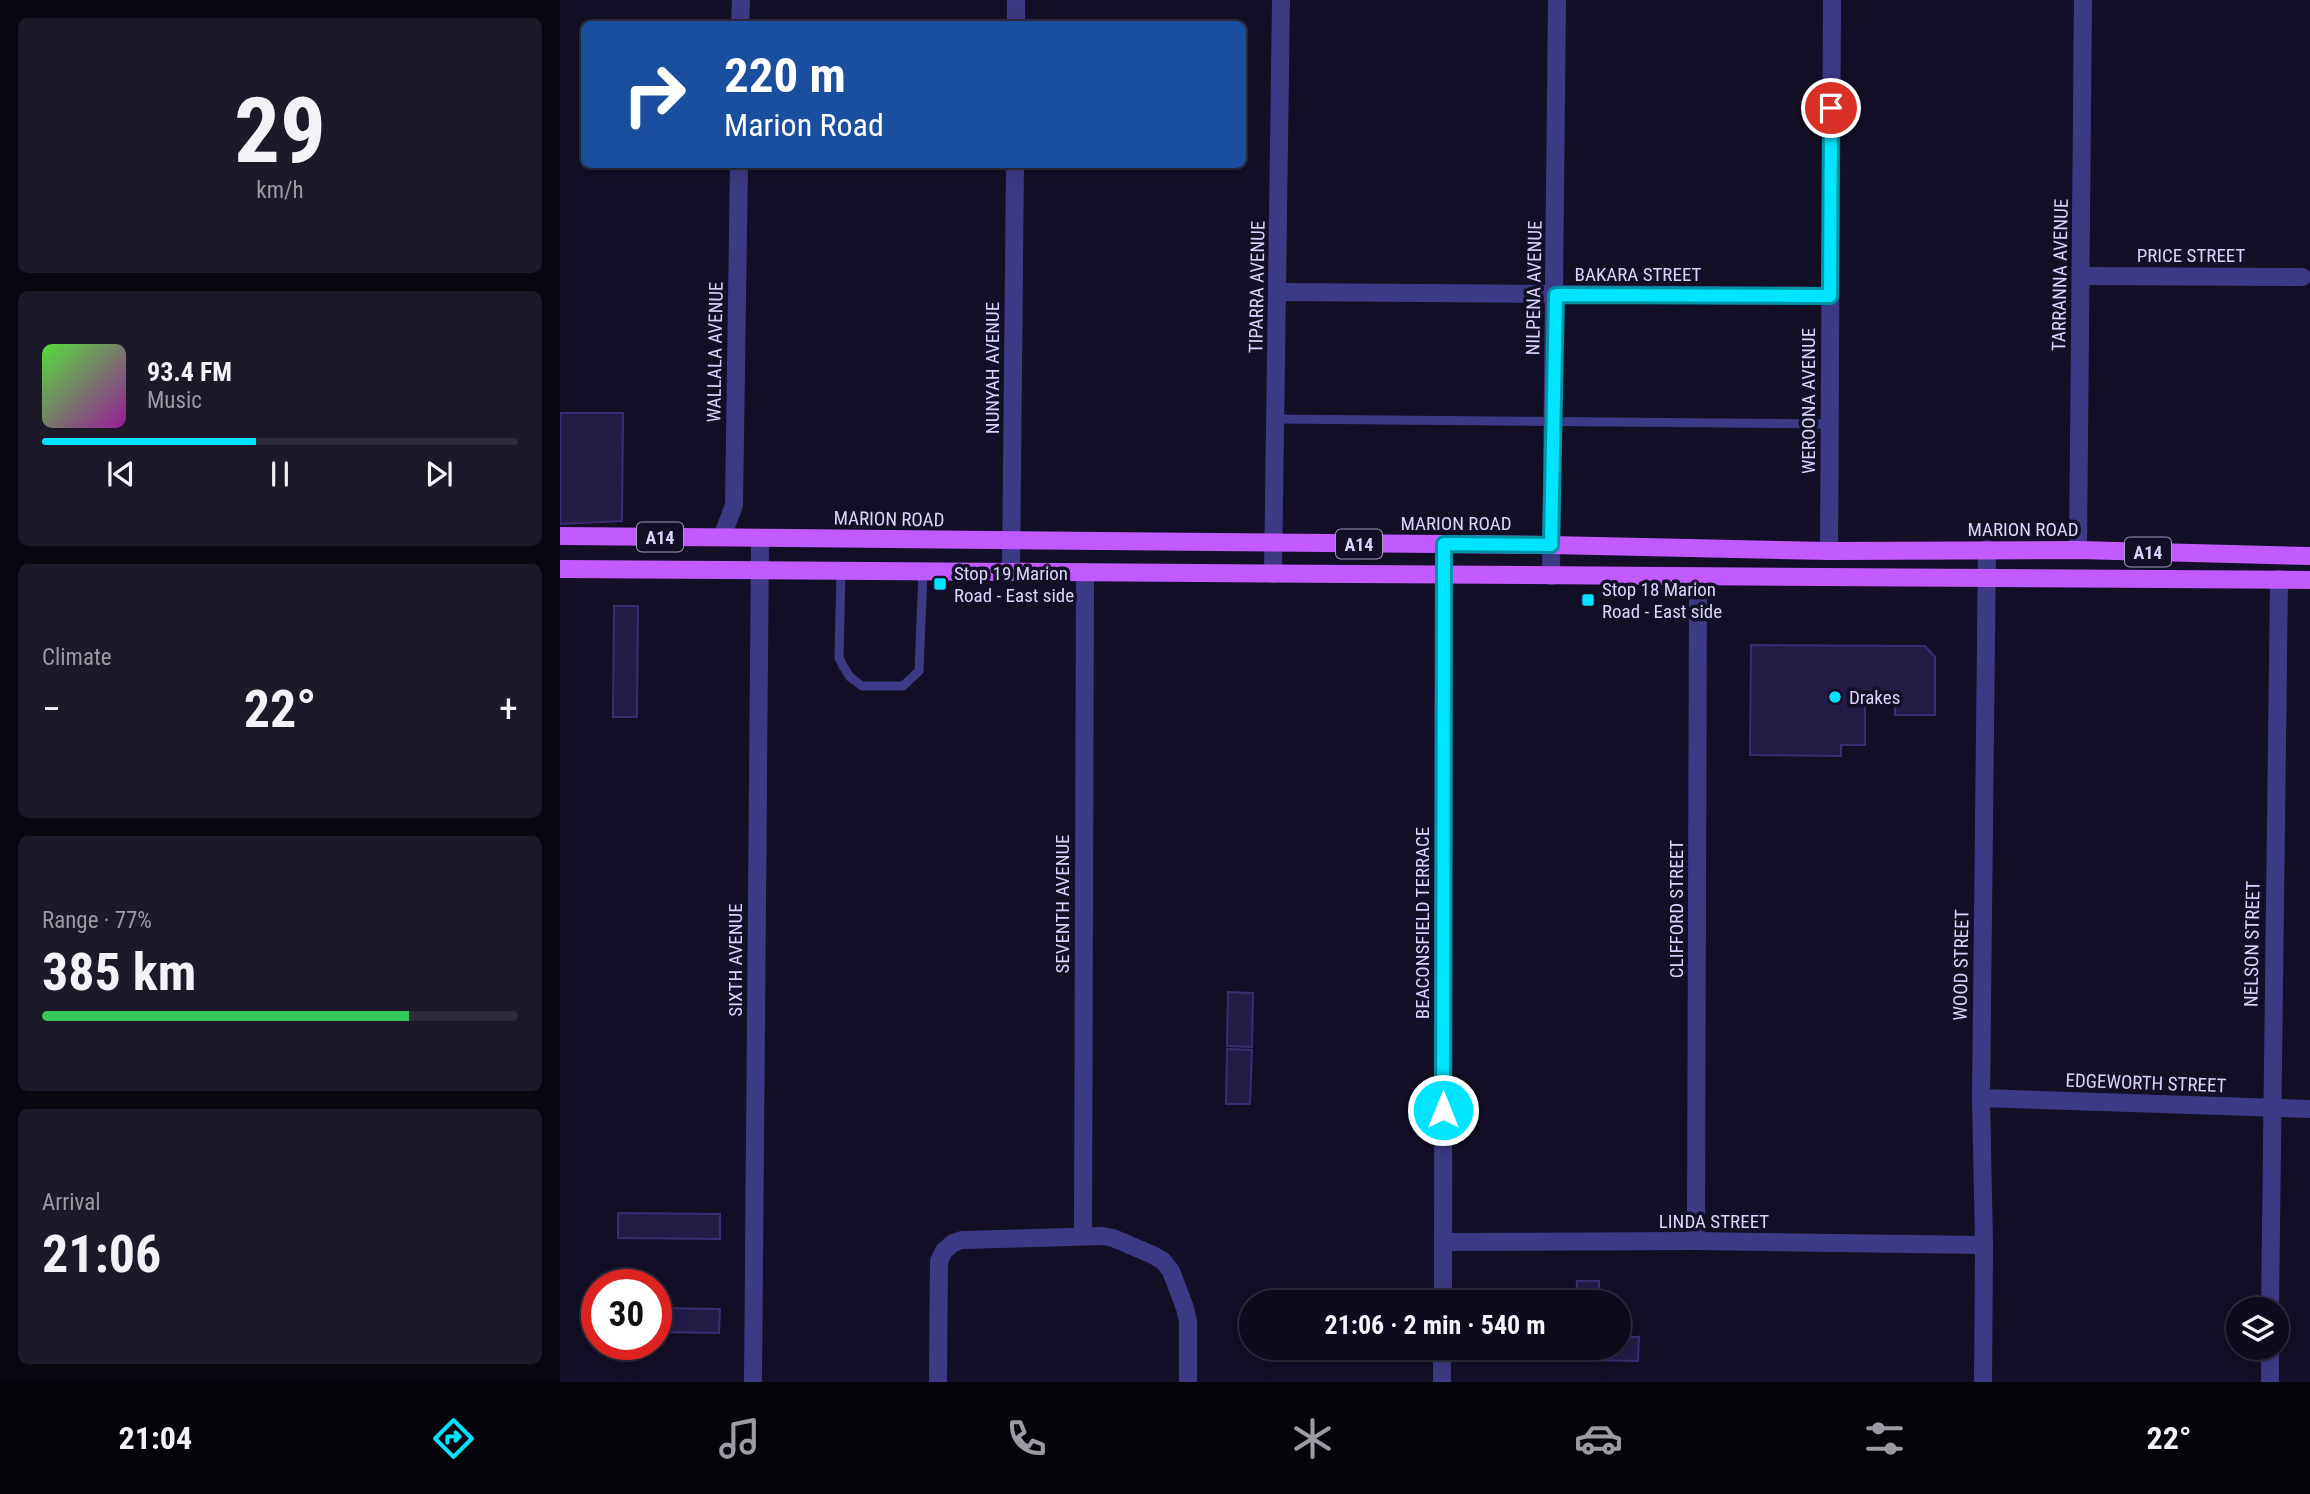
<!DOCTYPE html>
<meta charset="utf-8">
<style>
body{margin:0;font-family:"Roboto Condensed",sans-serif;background:#1c1929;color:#f1f3f6;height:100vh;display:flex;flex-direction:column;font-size:26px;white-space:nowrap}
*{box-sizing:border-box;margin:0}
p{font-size:23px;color:#9b9ba3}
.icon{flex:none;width:38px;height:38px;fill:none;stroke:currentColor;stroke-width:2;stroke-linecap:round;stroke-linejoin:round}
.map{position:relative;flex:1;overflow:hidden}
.drawer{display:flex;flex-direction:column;gap:18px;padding:18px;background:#08060f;width:560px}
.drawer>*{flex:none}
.top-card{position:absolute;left:21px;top:21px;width:665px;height:147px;border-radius:10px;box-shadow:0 4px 18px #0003,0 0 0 2px #2e2b3b;background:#1a4fa0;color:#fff;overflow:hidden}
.tools{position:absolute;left:1666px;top:1297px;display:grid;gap:14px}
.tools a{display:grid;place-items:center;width:63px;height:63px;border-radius:50%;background:#0e0b1c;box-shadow:0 4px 18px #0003,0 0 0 2px #2e2b3b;font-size:35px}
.speed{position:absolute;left:21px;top:1269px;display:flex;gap:14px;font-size:35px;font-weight:700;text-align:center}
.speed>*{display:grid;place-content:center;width:91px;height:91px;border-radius:50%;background:#0e0b1c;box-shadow:0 4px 18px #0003,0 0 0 2px #2e2b3b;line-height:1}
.speed .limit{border:10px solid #d22;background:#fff;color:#111}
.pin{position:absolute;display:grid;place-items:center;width:60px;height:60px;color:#fff;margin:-30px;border:4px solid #fff;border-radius:50%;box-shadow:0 2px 7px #0007}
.me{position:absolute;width:77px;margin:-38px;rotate:0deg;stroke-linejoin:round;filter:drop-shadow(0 0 5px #0008)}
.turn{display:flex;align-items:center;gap:24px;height:147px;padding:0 28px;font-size:32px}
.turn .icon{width:91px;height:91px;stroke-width:2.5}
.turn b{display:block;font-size:49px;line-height:60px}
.big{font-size:52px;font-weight:700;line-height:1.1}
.drawer .tile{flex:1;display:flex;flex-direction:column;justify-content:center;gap:10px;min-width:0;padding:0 24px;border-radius:10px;background:#1c1929}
.drawer .dial{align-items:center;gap:0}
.dial b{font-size:91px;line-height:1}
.song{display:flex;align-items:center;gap:21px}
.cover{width:84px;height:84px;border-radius:10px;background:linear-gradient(135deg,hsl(110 70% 55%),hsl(300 70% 35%))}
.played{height:7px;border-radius:4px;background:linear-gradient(90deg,#00e5ff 45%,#2e2b3b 45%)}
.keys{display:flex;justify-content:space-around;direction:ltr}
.heat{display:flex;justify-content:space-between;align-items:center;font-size:38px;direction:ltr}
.charge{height:10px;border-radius:5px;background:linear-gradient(90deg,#34c759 77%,#2e2b3b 0)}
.trip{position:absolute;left:679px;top:1290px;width:392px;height:70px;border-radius:35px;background:#0e0b1c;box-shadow:0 4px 18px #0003,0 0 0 2px #2e2b3b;font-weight:700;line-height:70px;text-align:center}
.dock{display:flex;height:112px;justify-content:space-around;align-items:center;background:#06040b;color:#9b9ba3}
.dock .icon{width:49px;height:49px}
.dock .active{color:#00e5ff}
.dock b{font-size:32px;color:#f1f3f6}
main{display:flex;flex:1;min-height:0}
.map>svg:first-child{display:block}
.building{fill:#241b47;stroke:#3b2d73;stroke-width:2}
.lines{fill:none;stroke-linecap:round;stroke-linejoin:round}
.lane{stroke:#3d3a85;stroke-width:9}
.street{stroke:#3d3a85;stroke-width:18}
.primary{stroke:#c25bff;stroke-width:18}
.route-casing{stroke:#0095a6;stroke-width:18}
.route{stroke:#00e5ff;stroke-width:12}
.poi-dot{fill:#00e5ff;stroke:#130f26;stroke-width:2.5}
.labels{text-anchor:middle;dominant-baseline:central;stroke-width:7;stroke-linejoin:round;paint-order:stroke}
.shield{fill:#130f26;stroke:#9e99be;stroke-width:2}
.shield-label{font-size:18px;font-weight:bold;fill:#d9d4ff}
.street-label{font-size:19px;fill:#d9d4ff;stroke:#130f26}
.poi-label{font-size:19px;fill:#d9d4ff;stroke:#130f26;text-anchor:start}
</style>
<main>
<section class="drawer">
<div class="tile dial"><b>29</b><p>km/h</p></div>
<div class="tile">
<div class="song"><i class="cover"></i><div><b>93.4 FM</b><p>Music</p></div></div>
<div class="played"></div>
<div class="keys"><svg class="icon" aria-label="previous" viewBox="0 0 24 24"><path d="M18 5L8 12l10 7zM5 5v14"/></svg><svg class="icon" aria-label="pause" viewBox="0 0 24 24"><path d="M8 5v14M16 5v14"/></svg><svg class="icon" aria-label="next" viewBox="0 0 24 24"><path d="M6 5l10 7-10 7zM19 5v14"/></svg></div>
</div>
<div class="tile"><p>Climate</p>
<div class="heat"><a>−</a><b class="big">22°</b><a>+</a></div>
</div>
<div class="tile"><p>Range · 77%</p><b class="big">385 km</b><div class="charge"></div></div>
<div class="tile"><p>Arrival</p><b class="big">21:06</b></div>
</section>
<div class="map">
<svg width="1750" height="1382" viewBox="0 0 1750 1382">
<rect width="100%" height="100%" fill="#130f26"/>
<g class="building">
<path d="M0 413H63L62 521 0 524Z"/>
<path d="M54 606H78L77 717H53Z"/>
<path d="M1191 645 1365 646 1375 657V715H1335V696L1305 695V745H1281V756L1190 755Z"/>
<path d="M668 992 693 993 692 1047 667 1046Z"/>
<path d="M667 1049 692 1050 690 1104H666Z"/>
<path d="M58 1213 160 1214V1239L58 1238Z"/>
<path d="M1017 1281H1039V1302H1016Z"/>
<path d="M96 1308 160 1309 159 1333 96 1332Z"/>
<path d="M1059 1337H1079L1078 1361 1016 1360V1348H1059Z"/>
</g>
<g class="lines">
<g class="lane">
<path d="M716 419 1269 424"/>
<path d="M281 570 279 658 283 666 290 677 302 686H343L359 671 363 571"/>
</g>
<g class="street">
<path d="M180 24 181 0"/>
<path d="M456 24V0"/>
<path d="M1521 276 1742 277"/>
<path d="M719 292 1270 296"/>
<path d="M162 537 174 505 179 164"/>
<path d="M1518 550 1523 0"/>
<path d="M1269 551 1272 0"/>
<path d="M451 571 455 164"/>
<path d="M713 574 721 0"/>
<path d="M991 576 997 0"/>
<path d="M1421 1098 1750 1109"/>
<path d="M523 1236 525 572"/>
<path d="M1136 1241 1138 577"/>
<path d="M883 1242 1136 1241 1424 1245"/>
<path d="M883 1302 884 544"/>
<path d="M1710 1309 1719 579"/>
<path d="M193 1382 200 538"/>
<path d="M378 1382 379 1261 384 1251 393 1243 402 1240 543 1236 553 1238 593 1255 603 1261 611 1271 625 1308 628 1321V1382"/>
<path d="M882 1382V1348"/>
<path d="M1423 1382 1424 1245 1421 1098 1427 549"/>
<path d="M1710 1382V1348"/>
</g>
<g class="primary">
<path d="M0 536 991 545 1269 551 1518 550 1750 556"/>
<path d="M0 569 1750 580"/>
</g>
</g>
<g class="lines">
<g class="route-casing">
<path id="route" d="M883 1110 884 544 991 545 996 295 1270 296 1271 108"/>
</g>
<use href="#route" class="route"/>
</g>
<g class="poi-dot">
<rect x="373" y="577" width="14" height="14" rx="3.5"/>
<rect x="1021" y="593" width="14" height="14" rx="3.5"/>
<circle cx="1275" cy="697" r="7"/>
</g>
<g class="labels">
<g class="shield">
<rect x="77" y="522.5" width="46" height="29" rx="5"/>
<rect x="776" y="529.5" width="46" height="29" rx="5"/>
<rect x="1565" y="537.5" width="46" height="29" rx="5"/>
</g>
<g class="shield-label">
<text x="100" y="537">A14</text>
<text x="799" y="544">A14</text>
<text x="1588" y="552">A14</text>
</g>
<g class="street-label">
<text x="1631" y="255">PRICE STREET</text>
<text x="1078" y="274">BAKARA STREET</text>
<text transform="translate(1500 275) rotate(-89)">TARRANNA AVENUE</text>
<text transform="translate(697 287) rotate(-89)">TIPARRA AVENUE</text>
<text transform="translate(974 288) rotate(-89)">NILPENA AVENUE</text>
<text transform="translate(155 352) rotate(-89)">WALLALA AVENUE</text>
<text transform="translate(432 368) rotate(-90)">NUNYAH AVENUE</text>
<text transform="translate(1248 401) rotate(-90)">WEROONA AVENUE</text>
<text transform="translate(329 519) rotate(1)">MARION ROAD</text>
<text x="896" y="523">MARION ROAD</text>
<text x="1463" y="529">MARION ROAD</text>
<text transform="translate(502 904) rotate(-90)">SEVENTH AVENUE</text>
<text transform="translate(1116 909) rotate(-90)">CLIFFORD STREET</text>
<text transform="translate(862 923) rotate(-90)">BEACONSFIELD TERRACE</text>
<text transform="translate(1692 944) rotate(-89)">NELSON STREET</text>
<text transform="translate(175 960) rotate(-90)">SIXTH AVENUE</text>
<text transform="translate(1401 965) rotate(-89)">WOOD STREET</text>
<text transform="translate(1586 1083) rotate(2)">EDGEWORTH STREET</text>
<text x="1154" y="1221">LINDA STREET</text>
</g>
<g class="poi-label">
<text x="394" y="573">Stop 19 Marion<tspan x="394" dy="22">Road - East side</tspan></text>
<text x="1042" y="589">Stop 18 Marion<tspan x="1042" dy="22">Road - East side</tspan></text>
<text x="1289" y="697">Drakes</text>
</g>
</g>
</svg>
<div class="tools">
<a><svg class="icon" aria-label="layers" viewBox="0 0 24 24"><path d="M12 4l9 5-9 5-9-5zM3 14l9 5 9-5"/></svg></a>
</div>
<div class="speed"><div class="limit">30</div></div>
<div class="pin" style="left:1271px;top:108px;background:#d93025"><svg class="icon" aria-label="arrive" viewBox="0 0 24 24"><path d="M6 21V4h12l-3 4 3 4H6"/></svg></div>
<svg class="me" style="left:883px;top:1110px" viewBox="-20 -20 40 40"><circle r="17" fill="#00e5ff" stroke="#fff" stroke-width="3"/><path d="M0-11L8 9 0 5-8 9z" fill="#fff"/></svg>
<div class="trip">21:06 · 2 min · 540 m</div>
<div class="top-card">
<div class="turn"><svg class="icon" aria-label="right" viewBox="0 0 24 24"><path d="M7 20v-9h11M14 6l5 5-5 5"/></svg><div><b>220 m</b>Marion Road</div></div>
</div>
</div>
</main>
<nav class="dock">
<b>21:04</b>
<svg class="icon active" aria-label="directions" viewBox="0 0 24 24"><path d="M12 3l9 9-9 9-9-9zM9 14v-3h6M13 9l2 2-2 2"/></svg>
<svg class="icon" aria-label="music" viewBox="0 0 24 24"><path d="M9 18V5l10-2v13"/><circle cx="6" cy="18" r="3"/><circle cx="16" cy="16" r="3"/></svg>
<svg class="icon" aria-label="phone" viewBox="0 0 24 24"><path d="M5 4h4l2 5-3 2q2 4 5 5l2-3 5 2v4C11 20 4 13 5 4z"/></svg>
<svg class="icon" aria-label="climate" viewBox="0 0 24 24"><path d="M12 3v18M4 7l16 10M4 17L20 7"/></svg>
<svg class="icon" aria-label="car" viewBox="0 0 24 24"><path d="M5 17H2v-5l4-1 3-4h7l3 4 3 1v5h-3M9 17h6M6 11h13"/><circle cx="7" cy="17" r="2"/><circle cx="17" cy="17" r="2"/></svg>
<svg class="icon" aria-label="filters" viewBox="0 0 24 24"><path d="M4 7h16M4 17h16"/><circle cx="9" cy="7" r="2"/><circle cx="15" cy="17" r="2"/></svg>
<b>22°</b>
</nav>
